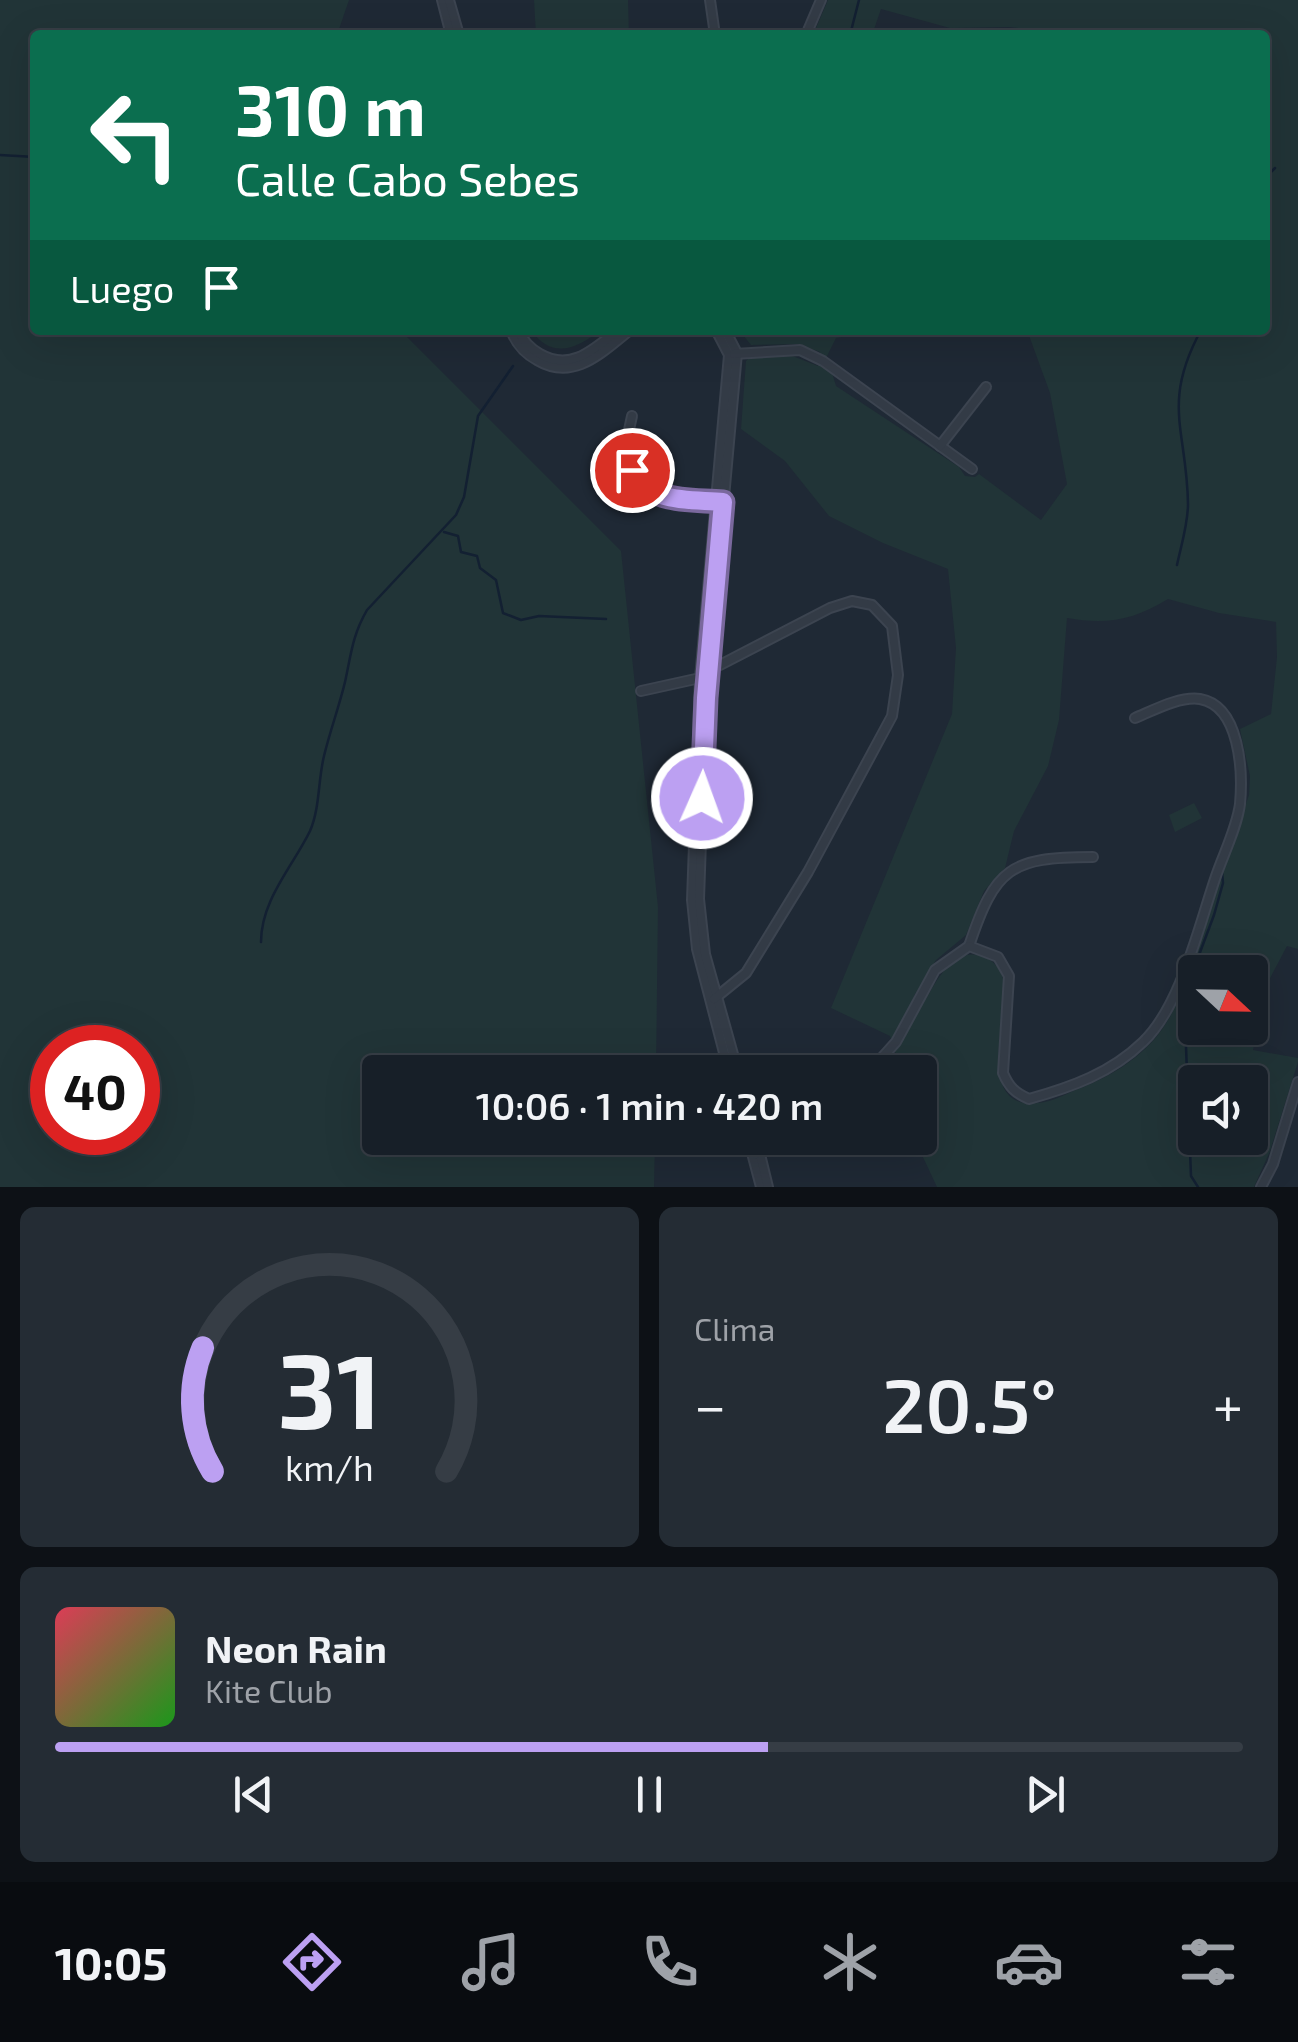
<!DOCTYPE html>
<html lang="es">
<meta charset="utf-8">
<style>
body{margin:0;font-family:"Exo 2",sans-serif;background:#242c34;color:#f1f3f6;height:100vh;display:flex;flex-direction:column;font-size:38px;white-space:nowrap}
*{box-sizing:border-box;margin:0}
p{font-size:32px;color:#9ea2a8}
.icon{flex:none;width:55px;height:55px;fill:none;stroke:currentColor;stroke-width:2;stroke-linecap:round;stroke-linejoin:round}
.map{position:relative;height:1187px;overflow:hidden}
.details{display:flex;flex-direction:column;gap:20px;padding:20px;background:#0d1116;flex:1}
.details>*{flex:none}
.guide{position:absolute;left:30px;top:30px;width:1240px;height:305px;border-radius:10px;box-shadow:0 10px 40px #0002,0 0 0 2px #363d45;background:#0b6e4f;color:#fff;overflow:hidden}
.needle{width:65px;rotate:112deg}
.fabs{position:absolute;left:1178px;top:955px;display:grid;gap:20px}
.fabs a{display:grid;place-items:center;width:90px;height:90px;border-radius:10px;background:#171f28;box-shadow:0 10px 40px #0002,0 0 0 2px #363d45;font-size:50px}
.speed{position:absolute;left:30px;top:1025px;display:flex;gap:20px;font-size:50px;font-weight:700;text-align:center}
.speed>*{display:grid;place-content:center;width:130px;height:130px;border-radius:50%;background:#171f28;box-shadow:0 10px 40px #0002,0 0 0 2px #363d45;line-height:1}
.speed .limit{border:15px solid #d22;background:#fff;color:#111}
.pin{position:absolute;display:grid;place-items:center;width:85px;height:85px;color:#fff;margin:-42px;border:5px solid #fff;border-radius:50%;box-shadow:0 2px 10px #0007}
.me{position:absolute;width:110px;margin:-55px;rotate:2deg;stroke-linejoin:round;filter:drop-shadow(0 0 8px #0008)}
.turn{display:flex;align-items:center;gap:35px;height:210px;padding:0 40px;font-size:45px}
.turn .icon{width:130px;height:130px;stroke-width:2.5}
.turn b{display:block;font-size:70px;line-height:85px}
.then{display:flex;align-items:center;height:95px;padding:0 40px;background:#0003;gap:20px;font-size:38px}
.big{font-size:75px;font-weight:600;line-height:1.1}
.details .card{flex:1;display:flex;flex-direction:column;justify-content:center;gap:15px;min-width:0;padding:0 35px;border-radius:15px;background:#242c34}
.details .dial{align-items:center;gap:0}
.dial svg{height:260px;overflow:visible;fill:none;stroke:#363d45;stroke-width:7;stroke-linecap:round;text-anchor:middle}
.dial text{fill:#f1f3f6;stroke:none}
.song{display:flex;align-items:center;gap:30px}
.cover{width:120px;height:120px;border-radius:15px;background:linear-gradient(135deg,hsl(350 70% 55%),hsl(120 70% 35%))}
.played{height:10px;border-radius:5px;background:linear-gradient(90deg,#bca0f2 60%,#363d45 60%)}
.keys{display:flex;justify-content:space-around;direction:ltr}
.heat{display:flex;justify-content:space-between;align-items:center;font-size:55px;direction:ltr}
.details .tiles{flex:1;display:grid;gap:20px;grid-template-columns:1fr 1fr}
.card:last-child{grid-column:span 2}
.trip{position:absolute;left:362px;top:1055px;width:575px;height:100px;border-radius:10px;background:#171f28;box-shadow:0 10px 40px #0002,0 0 0 2px #363d45;font-weight:600;line-height:100px;text-align:center}
.menu{display:flex;height:160px;justify-content:space-around;align-items:center;background:#090c10;color:#9ea2a8}
.menu .icon{width:70px;height:70px}
.menu .on{color:#bca0f2}
.menu b{font-size:45px;color:#f1f3f6}
.map>svg:first-child{display:block}
.green{fill:#213437;fill-rule:evenodd}
.lines{fill:none;stroke-linecap:round;stroke-linejoin:round}
.stream{stroke:#132032;stroke-width:2.5}
.minor-casing{stroke:#3c4450;stroke-width:12}
.minor{stroke:#333b46;stroke-width:8}
.route-casing{stroke:#7a689d;stroke-width:25}
.route{stroke:#bca0f2;stroke-width:18}
</style>
<div class="map">
<svg width="1298" height="1187" viewBox="0 0 1298 1187">
<rect width="100%" height="100%" fill="#1f2935"/>
<g class="green">
<path d="M0 0H349L337 35H35V330H400L621 551 658 907 656 1072H380V1138H655L654 1187H0ZM52 1048H138V1132H52Z"/>
<path d="M534 0H628L629 35H536Z"/>
<path d="M828 0H1298V949L1287 946 1267 984 1253 1050 1298 1058V1062L1270 1151 1254 1187H937L914 1138H920V1113L929 1100 920 1088V1072H909L895 1052 890 1036 831 1008 952 714 956 648 948 569 883 543 829 516 785 461 741 429 746 361 751 356 790 355 818 366 820 352 798 344 751 345 739 330H882L836 338 827 356 836 386 959 467 965 476 975 477 979 474 1041 520 1067 484 1050 393 1027 330H1265V35H1077L1010 27 950 28 881 9 872 35H813ZM1168 599 1219 613 1276 622 1277 657 1271 714 1240 729 1250 776 1249 795C1233 841 1217 887 1202 932 1189 970 1179 1013 1151 1043 1131 1064 1108 1077 1081 1088 1067 1093 1053 1102 1038 1103 975 1111 1007 1017 1004 984 1003 973 997 964 988 959 958 942 938 977 926 999L914 996 936 960 966 935 984 891 1005 868 1014 831 1048 766 1059 720 1067 618C1107 625 1134 620 1168 599ZM1195 972H1250V1028H1195ZM1195 1082H1250V1138H1195Z"/>
<path d="M531 330H601C576 349 552 360 531 330Z"/>
<path d="M1194 803 1202 818 1175 832 1169 815Z"/>
</g>
<g class="lines">
<g class="stream">
<path d="M850 35 859 0"/>
<path d="M0 155 35 157"/>
<path d="M1265 178 1275 168"/>
<path d="M534 333 536 330"/>
<path d="M444 532 458 536 461 552 477 556 480 568 496 580 503 613 521 620 539 616 606 619"/>
<path d="M1177 565C1181 546 1188 524 1188 504 1187 430 1161 404 1201 330"/>
<path d="M261 942C261 900 293 866 310 831 320 808 318 780 324 756 330 731 339 707 345 682 351 655 352 636 367 610L456 515 464 497 478 416 513 366"/>
<path d="M1198 1187 1191 1176 1184 995 1214 915 1223 883 1222 872"/>
</g>
<g class="minor-casing">
<g id="minor">
<path d="M442 0 451 35"/>
<path d="M449 0 459 35"/>
<path d="M710 0 715 35"/>
<path d="M806 35 821 0"/>
<path d="M511 330C516 344 524 353 537 360 574 382 602 352 630 330"/>
<path d="M518 330C523 341 529 348 540 354 571 372 594 349 618 330"/>
<path d="M716 330 729 355 700 678 692 900 697 949 729 1072"/>
<path d="M725 330 737 353 706 698 699 899 705 954 738 1072"/>
<path d="M734 354 800 350 823 361 972 469"/>
<path d="M632 416C612 496 656 496 719 502"/>
<path d="M940 446 986 387"/>
<path d="M709 666 720 665 830 608 852 601 872 605 892 626 898 675 892 716 808 872 746 973 714 999"/>
<path d="M641 691 700 678"/>
<path d="M969 946C995 868 1010 857 1093 857"/>
<path d="M869 1072 896 1042 935 970 969 946 998 957 1009 976 1003 1073C1009 1087 1015 1093 1029 1099 1072 1087 1111 1073 1143 1042 1181 1006 1199 925 1216 876 1224 853 1237 827 1240 804 1243 771 1240 706 1200 699 1180 696 1154 710 1135 718"/>
<path d="M748 1138 761 1187"/>
<path d="M756 1138 768 1187"/>
<path d="M756 1154 782 1138"/>
<path d="M1261 1187 1273 1164 1298 1082"/>
</g>
</g>
<use href="#minor" class="minor"/>
</g>
<g class="lines">
<g class="route-casing">
<path id="route" d="M632 470C651 504 687 499 723 502L706 698 702 798"/>
</g>
<use href="#route" class="route"/>
</g>
</svg>
<div class="fabs">
<a><svg class="needle" viewBox="-14 -14 28 28"><path d="M0-13l5 13h-10z" fill="#e53935"/><path d="M0 13l5-13h-10z" fill="#9ea2a8"/></svg></a>
<a><svg class="icon" aria-label="sound" viewBox="0 0 24 24"><path d="M4 9h4l5-4v14l-5-4H4zM17 9q2 3 0 6"/></svg></a>
</div>
<div class="speed"><div class="limit">40</div></div>
<div class="pin" style="left:632px;top:470px;background:#d93025"><svg class="icon" aria-label="arrive" viewBox="0 0 24 24"><path d="M6 21V4h12l-3 4 3 4H6"/></svg></div>
<svg class="me" style="left:702px;top:798px" viewBox="-20 -20 40 40"><circle r="17" fill="#bca0f2" stroke="#fff" stroke-width="3"/><path d="M0-11L8 9 0 5-8 9z" fill="#fff"/></svg>
<div class="trip">10:06 · 1 min · 420 m</div>
<div class="guide">
<div class="turn"><svg class="icon" aria-label="left" viewBox="0 0 24 24"><path d="M17 20v-9H6M10 6l-5 5 5 5"/></svg><div><b>310 m</b>Calle Cabo Sebes</div></div>
<div class="then">Luego<svg class="icon" aria-label="arrive" viewBox="0 0 24 24"><path d="M6 21V4h12l-3 4 3 4H6"/></svg></div>
</div>
</div>
<section class="details">
<div class="tiles">
<div class="card dial"><svg viewBox="0 0 100 80">
<path d="M14 69A42 42 0 1 1 86 69"/>
<path d="M14 69A42 42 0 0 1 11 31" stroke="#bca0f2"/>
<text x="50" y="56" font-size="32" font-weight="700">31</text>
<text x="50" y="72" font-size="11">km/h</text>
</svg></div>
<div class="card"><p>Clima</p>
<div class="heat"><a>−</a><b class="big">20.5°</b><a>+</a></div>
</div>
<div class="card">
<div class="song"><i class="cover"></i><div><b>Neon Rain</b><p>Kite Club</p></div></div>
<div class="played"></div>
<div class="keys"><svg class="icon" aria-label="previous" viewBox="0 0 24 24"><path d="M18 5L8 12l10 7zM5 5v14"/></svg><svg class="icon" aria-label="pause" viewBox="0 0 24 24"><path d="M8 5v14M16 5v14"/></svg><svg class="icon" aria-label="next" viewBox="0 0 24 24"><path d="M6 5l10 7-10 7zM19 5v14"/></svg></div>
</div>
</div>
</section>
<nav class="menu">
<b>10:05</b>
<svg class="icon on" aria-label="directions" viewBox="0 0 24 24"><path d="M12 3l9 9-9 9-9-9zM9 14v-3h6M13 9l2 2-2 2"/></svg>
<svg class="icon" aria-label="music" viewBox="0 0 24 24"><path d="M9 18V5l10-2v13"/><circle cx="6" cy="18" r="3"/><circle cx="16" cy="16" r="3"/></svg>
<svg class="icon" aria-label="phone" viewBox="0 0 24 24"><path d="M5 4h4l2 5-3 2q2 4 5 5l2-3 5 2v4C11 20 4 13 5 4z"/></svg>
<svg class="icon" aria-label="climate" viewBox="0 0 24 24"><path d="M12 3v18M4 7l16 10M4 17L20 7"/></svg>
<svg class="icon" aria-label="car" viewBox="0 0 24 24"><path d="M5 17H2v-5l4-1 3-4h7l3 4 3 1v5h-3M9 17h6M6 11h13"/><circle cx="7" cy="17" r="2"/><circle cx="17" cy="17" r="2"/></svg>
<svg class="icon" aria-label="filters" viewBox="0 0 24 24"><path d="M4 7h16M4 17h16"/><circle cx="9" cy="7" r="2"/><circle cx="15" cy="17" r="2"/></svg>
</nav>
